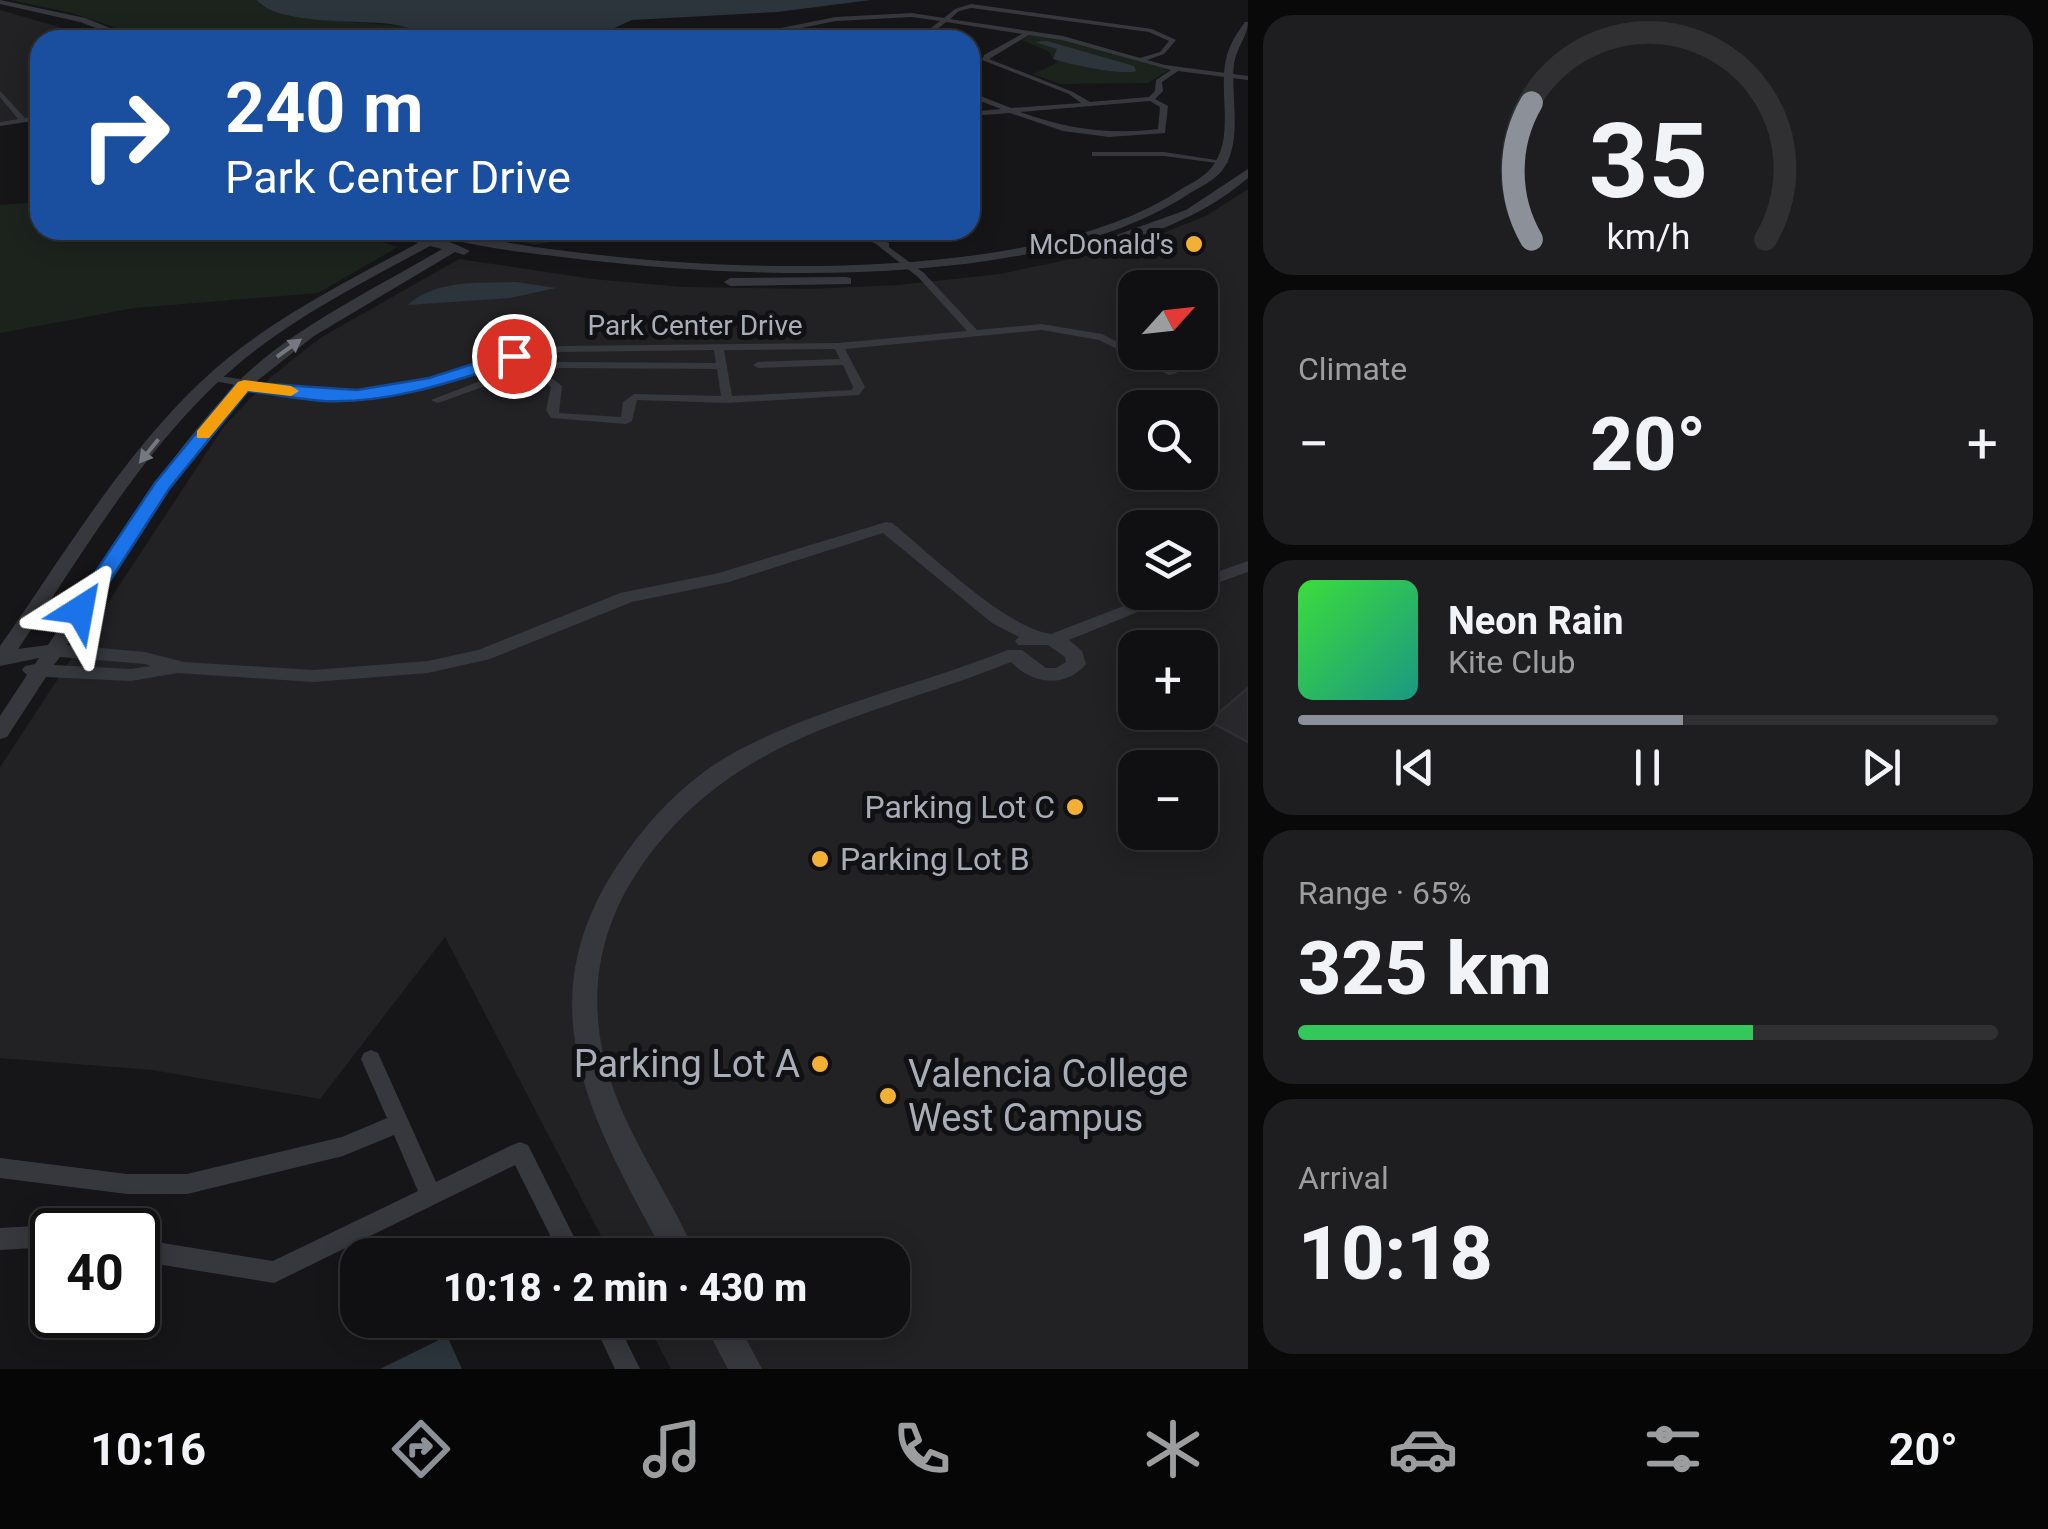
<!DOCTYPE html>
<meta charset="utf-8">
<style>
body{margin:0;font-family:Roboto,sans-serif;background:#1e1e20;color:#f1f3f6;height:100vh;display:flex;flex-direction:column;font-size:38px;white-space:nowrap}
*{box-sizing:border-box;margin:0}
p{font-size:32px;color:#9c9d9f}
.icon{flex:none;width:55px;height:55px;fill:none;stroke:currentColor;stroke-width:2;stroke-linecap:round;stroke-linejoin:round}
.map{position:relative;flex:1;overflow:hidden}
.details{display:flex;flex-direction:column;gap:15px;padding:15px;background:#09090a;width:800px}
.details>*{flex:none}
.guide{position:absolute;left:30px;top:30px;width:950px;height:210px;border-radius:30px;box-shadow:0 5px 25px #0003,0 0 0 2px #303032;background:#1a4fa0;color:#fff;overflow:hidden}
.needle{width:65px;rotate:63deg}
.fabs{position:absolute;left:1118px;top:270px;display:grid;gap:20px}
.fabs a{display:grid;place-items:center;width:100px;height:100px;border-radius:20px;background:#101012;box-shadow:0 5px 25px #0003,0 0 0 2px #303032;font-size:50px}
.speed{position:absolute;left:30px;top:1208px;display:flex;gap:20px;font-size:50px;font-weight:700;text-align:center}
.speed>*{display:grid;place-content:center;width:130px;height:130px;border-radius:50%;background:#101012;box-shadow:0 5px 25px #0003,0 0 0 2px #303032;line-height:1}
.speed .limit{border:5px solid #111;border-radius:15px;background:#fff;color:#111}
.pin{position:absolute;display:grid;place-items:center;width:85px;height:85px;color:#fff;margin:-42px;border:5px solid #fff;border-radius:50%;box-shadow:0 2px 10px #0007}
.me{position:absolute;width:110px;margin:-55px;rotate:34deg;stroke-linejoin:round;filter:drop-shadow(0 0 8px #0008)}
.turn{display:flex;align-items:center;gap:35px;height:210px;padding:0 30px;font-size:45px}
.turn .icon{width:130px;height:130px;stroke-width:2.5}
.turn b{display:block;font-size:70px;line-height:85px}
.big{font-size:75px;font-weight:800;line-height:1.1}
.details .tile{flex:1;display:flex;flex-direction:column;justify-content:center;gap:15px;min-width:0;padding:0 35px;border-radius:30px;background:#1e1e20}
.details .dial{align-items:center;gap:0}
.dial svg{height:260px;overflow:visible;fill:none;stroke:#303032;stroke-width:7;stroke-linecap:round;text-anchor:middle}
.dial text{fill:#f1f3f6;stroke:none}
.song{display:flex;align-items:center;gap:30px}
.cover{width:120px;height:120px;border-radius:15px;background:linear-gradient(135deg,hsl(120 70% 55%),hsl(170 70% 35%))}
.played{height:10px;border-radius:5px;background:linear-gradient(90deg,#8c9099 55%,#303032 55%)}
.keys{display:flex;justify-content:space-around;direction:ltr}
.heat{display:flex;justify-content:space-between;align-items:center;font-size:55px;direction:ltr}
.charge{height:15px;border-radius:8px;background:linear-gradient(90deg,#34c759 65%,#303032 0)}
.trip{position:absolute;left:340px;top:1238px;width:570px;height:100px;border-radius:30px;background:#101012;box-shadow:0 5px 25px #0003,0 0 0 2px #303032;font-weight:800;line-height:100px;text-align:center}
.menu{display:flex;height:160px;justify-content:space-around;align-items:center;background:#060607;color:#9c9d9f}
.menu .icon{width:70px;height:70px}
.menu .selected{color:#8c9099}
.menu b{font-size:45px;color:#f1f3f6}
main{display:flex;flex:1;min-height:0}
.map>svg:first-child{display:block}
.built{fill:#222225;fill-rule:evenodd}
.green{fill:#1c231d}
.water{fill:#2c353c}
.building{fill:#29292c;stroke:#303034;stroke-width:2.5}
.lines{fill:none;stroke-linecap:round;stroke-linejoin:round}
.minor{fill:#37383d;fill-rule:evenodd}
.tertiary{fill:#37383d;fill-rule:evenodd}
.oneway{fill:#757881}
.route{fill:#1a73e8;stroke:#114b97;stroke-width:2.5}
.slow{fill:#f59e0b}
.poi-dot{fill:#f2b134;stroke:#111113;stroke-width:4}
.labels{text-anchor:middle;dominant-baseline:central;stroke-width:10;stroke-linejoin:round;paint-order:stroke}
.far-poi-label{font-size:28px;fill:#a8adb8;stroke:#111113;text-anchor:end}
.far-street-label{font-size:28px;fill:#a8adb8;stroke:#111113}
.poi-label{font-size:32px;fill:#a8adb8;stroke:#111113;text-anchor:end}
.near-poi-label{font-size:38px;fill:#a8adb8;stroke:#111113;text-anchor:end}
</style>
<main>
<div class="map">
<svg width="1248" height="1369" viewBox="0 0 1248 1369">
<rect width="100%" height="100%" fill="#161618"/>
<g class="built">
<path d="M0 10 104 40H40V116L0 122Z"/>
<path d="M1248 189V1369H671L645 1320H892V1255H611L445 937 320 1099 152 1070 0 1058V767L224 426 272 376 320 338 459 259 593 279 682 287 810 289 898 285 1000 274 1127 247 1206 216ZM1135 288H1200V352H1135ZM1135 408H1200V472H1135ZM1135 528H1200V592H1135ZM1135 648H1200V712H1135ZM1135 768H1200V832H1135Z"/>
</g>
<g class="green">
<path d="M11 0H258L262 6 313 19 585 40H152L72 13Z"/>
<path d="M1031 34C1079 40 1124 52 1169 70L1148 83 1060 84 1033 74 1057 63 1048 51 1022 40Z"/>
<path d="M40 202V230H347L398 247 318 293 134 308 0 333V205Z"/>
<path d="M465 230H611L535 245Z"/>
</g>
<g class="water">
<path d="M257 0H871L777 12 632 20 592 38 516 40 526 35C501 21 477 41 451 39 432 37 411 27 391 24 360 20 276 25 257 0Z"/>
<path d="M1047 41 1134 66 1136 71C1122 76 1069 64 1053 59L1057 49 1035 42Z"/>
<path d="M516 282 556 288 510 298 408 305C435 279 481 283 516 282Z"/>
<path d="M447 1336 462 1369H380Z"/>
</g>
<path class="building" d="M1248 688V742L1209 721Z"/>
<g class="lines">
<g class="minor">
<path d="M971 4 1152 29 1176 40 1164 54 1147 60 1165 65 1248 76V80L1178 71 1162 82 1163 91 1155 99 1168 106 1165 133 1109 137 1063 131 1010 113 970 116V112L1001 109 970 97V92L1011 108 1081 103 1069 94 982 60 984 55 1022 34 946 22 931 34 879 40 927 31 940 21 912 17 836 21 740 40 686 35 683 38 660 31 663 29 736 37 836 17 912 13 944 18 955 9ZM971 8 1149 32 1169 41 1160 52 1140 58 1063 36 950 19 959 11ZM1029 35 1062 40 1171 70 1156 80 1155 91 1149 97 1090 102 1073 92 989 59ZM1150 101 1160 107 1158 129C1109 135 1067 129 1020 112Z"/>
<path d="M0 91 25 118 40 116V120L0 126V122L18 119 0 97Z"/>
<path d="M1095 152H1164L1229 162 1225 164 1164 156H1092V152Z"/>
<path d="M850 230H861L889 243V247L924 273 977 330 1042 324 1102 334 1178 373 1169 375 1099 340 1042 330 845 349 865 387 859 395 727 403 637 400 632 421 626 424 551 418 546 410 551 387 534 374 488 385 441 402 437 403 431 400 480 381 527 369 514 360C454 379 393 400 330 398 291 398 251 387 213 381L208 378 213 375 324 392H357L429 380 511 354 561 346 839 343 967 331 918 277 876 244ZM835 349 840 359 758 362 753 365 758 368 843 365 853 387 852 390 732 396 724 350ZM714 350 716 363 559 362 537 367 524 358 561 352ZM559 368 717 369 721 396 634 394 623 402 621 417 559 413 562 386 544 372Z"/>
<path d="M371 1050 378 1053 436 1182 512 1145 520 1142 528 1145 583 1255H560L515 1165 274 1283 138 1261V1239L273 1261 418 1191 394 1135 343 1156 187 1194H127L0 1178V1158L127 1174H187L342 1137 387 1118 361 1059 364 1053Z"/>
<path d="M52 1225 61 1230H52V1247L0 1250V1228Z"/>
<path d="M592 1320H616L640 1369H615Z"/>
</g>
<g class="tertiary">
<path d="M0 0 85 18 140 40H128L80 22 0 4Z"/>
<path d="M1245 22H1248C1248 36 1236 48 1234 64 1230 97 1245 147 1219 174 1210 183 1196 189 1187 195 1035 294 729 279 554 256 522 252 454 245 428 230 457 230 483 238 510 243 543 249 576 252 609 256 764 273 1042 278 1175 193 1187 185 1204 178 1212 167 1236 136 1217 90 1227 55 1231 42 1237 33 1245 22Z"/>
<path d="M1248 169V178C1199 220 1140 239 1078 255L1072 251 1186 210Z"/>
<path d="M372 230C404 230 444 237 470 251L464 255 455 252 314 336 248 388 169 488 67 645 145 652 184 662 313 670 428 661 478 650 620 593 719 573 886 522 892 523C931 554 1004 627 1051 634L1160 592H1187L1069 640 1082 651 1086 664C1065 689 1032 684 1011 662 869 719 734 732 640 868 603 922 589 983 602 1048 617 1125 666 1185 696 1255H665C589 1116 521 999 626 853 655 812 692 775 737 751 822 706 919 685 1008 650H1022L1046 668H1056L1066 662 1065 657 1048 645H1018L1015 641 1019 637 992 623 883 533 729 582 632 602 490 659 428 673 313 682 178 673 131 681 46 677 7 737 0 739V716L27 675 22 670 25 666 35 664 39 658 0 666V646C69 548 134 435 228 358 285 312 353 278 418 243ZM430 246 442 249C378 287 287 331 237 383 165 458 105 559 48 645L18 649C84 552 146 443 236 366 293 317 364 282 430 246ZM60 657 145 664 151 666 131 669 54 665Z"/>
<path d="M846 277 851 278V284L730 286 724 282 730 278Z"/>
<path d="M1248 561V572L1200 589V578Z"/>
<path d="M702 1320H736L762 1369H728Z"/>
</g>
</g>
<defs><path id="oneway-solid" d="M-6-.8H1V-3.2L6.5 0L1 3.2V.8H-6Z" transform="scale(2.5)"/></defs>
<g class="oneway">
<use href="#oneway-solid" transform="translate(289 348) rotate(-36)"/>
<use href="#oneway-solid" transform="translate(149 451) rotate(129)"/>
</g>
<path class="route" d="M514 351 523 356 520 360C457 380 392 404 324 401 299 399 273 394 248 391L169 489 88 615 80 616 70 610 155 483 238 382 357 390 429 378Z"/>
<path class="slow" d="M244 380 291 386 299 391 291 396 248 391 209 438H197V431L238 382Z"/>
<g class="poi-dot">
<circle cx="1194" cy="244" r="10"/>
<circle cx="1075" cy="807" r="10"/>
<circle cx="820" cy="859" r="10"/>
<circle cx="820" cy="1064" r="10"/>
<circle cx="888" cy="1096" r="10"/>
</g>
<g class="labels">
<g class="far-poi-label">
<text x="1174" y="244">McDonald's</text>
</g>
<g class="far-street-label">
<text x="695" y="325">Park Center Drive</text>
</g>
<g class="poi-label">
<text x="1055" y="807">Parking Lot C</text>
<text x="840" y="859" text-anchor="start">Parking Lot B</text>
</g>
<g class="near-poi-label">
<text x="800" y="1064">Parking Lot A</text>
<text x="908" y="1074" text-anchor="start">Valencia College<tspan x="908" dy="44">West Campus</tspan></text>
</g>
</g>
</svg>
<div class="fabs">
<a><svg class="needle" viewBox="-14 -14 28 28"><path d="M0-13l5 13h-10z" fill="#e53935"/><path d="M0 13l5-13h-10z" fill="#9c9d9f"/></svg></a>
<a><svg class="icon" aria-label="search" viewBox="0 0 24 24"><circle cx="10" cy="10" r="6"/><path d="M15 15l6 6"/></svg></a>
<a><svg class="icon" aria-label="layers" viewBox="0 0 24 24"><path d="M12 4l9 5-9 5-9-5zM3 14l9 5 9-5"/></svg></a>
<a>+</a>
<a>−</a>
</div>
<div class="speed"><div class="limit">40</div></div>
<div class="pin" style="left:514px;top:356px;background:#d93025"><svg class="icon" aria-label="arrive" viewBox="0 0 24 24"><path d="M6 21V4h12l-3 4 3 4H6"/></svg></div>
<svg class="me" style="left:80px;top:610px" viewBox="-20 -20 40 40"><path d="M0-17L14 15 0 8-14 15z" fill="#1a73e8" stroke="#fff" stroke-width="4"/></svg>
<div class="trip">10:18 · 2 min · 430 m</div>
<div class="guide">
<div class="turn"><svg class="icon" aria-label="right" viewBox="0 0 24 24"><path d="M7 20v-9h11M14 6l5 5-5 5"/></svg><div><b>240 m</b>Park Center Drive</div></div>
</div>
</div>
<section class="details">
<div class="tile dial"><svg viewBox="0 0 100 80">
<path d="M14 69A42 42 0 1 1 86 69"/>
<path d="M14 69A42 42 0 0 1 14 27" stroke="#8c9099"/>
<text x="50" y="56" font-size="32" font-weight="700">35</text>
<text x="50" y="72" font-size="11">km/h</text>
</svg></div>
<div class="tile"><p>Climate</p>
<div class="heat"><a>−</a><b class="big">20°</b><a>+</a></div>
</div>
<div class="tile">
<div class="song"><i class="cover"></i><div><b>Neon Rain</b><p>Kite Club</p></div></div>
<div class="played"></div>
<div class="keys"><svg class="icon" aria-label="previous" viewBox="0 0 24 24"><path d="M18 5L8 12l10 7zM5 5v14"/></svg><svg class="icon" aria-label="pause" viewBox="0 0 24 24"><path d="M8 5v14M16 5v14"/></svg><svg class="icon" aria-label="next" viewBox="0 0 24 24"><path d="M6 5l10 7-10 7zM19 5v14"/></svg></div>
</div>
<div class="tile"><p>Range · 65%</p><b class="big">325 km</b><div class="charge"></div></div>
<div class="tile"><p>Arrival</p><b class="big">10:18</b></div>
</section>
</main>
<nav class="menu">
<b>10:16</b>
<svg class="icon selected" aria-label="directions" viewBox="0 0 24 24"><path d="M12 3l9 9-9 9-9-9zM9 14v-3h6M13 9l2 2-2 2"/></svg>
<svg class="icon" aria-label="music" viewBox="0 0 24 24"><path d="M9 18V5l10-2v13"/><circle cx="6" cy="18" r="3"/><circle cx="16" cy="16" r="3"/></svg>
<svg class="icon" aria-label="phone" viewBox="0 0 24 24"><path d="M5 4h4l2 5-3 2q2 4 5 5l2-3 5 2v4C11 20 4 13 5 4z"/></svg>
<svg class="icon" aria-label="climate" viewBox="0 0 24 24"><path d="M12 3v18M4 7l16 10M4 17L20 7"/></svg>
<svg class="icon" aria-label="car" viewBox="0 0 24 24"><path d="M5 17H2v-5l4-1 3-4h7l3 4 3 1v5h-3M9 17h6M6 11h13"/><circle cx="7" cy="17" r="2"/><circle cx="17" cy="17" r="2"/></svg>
<svg class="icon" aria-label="filters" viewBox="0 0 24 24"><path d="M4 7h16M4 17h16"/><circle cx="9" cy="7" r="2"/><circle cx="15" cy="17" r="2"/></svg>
<b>20°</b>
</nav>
